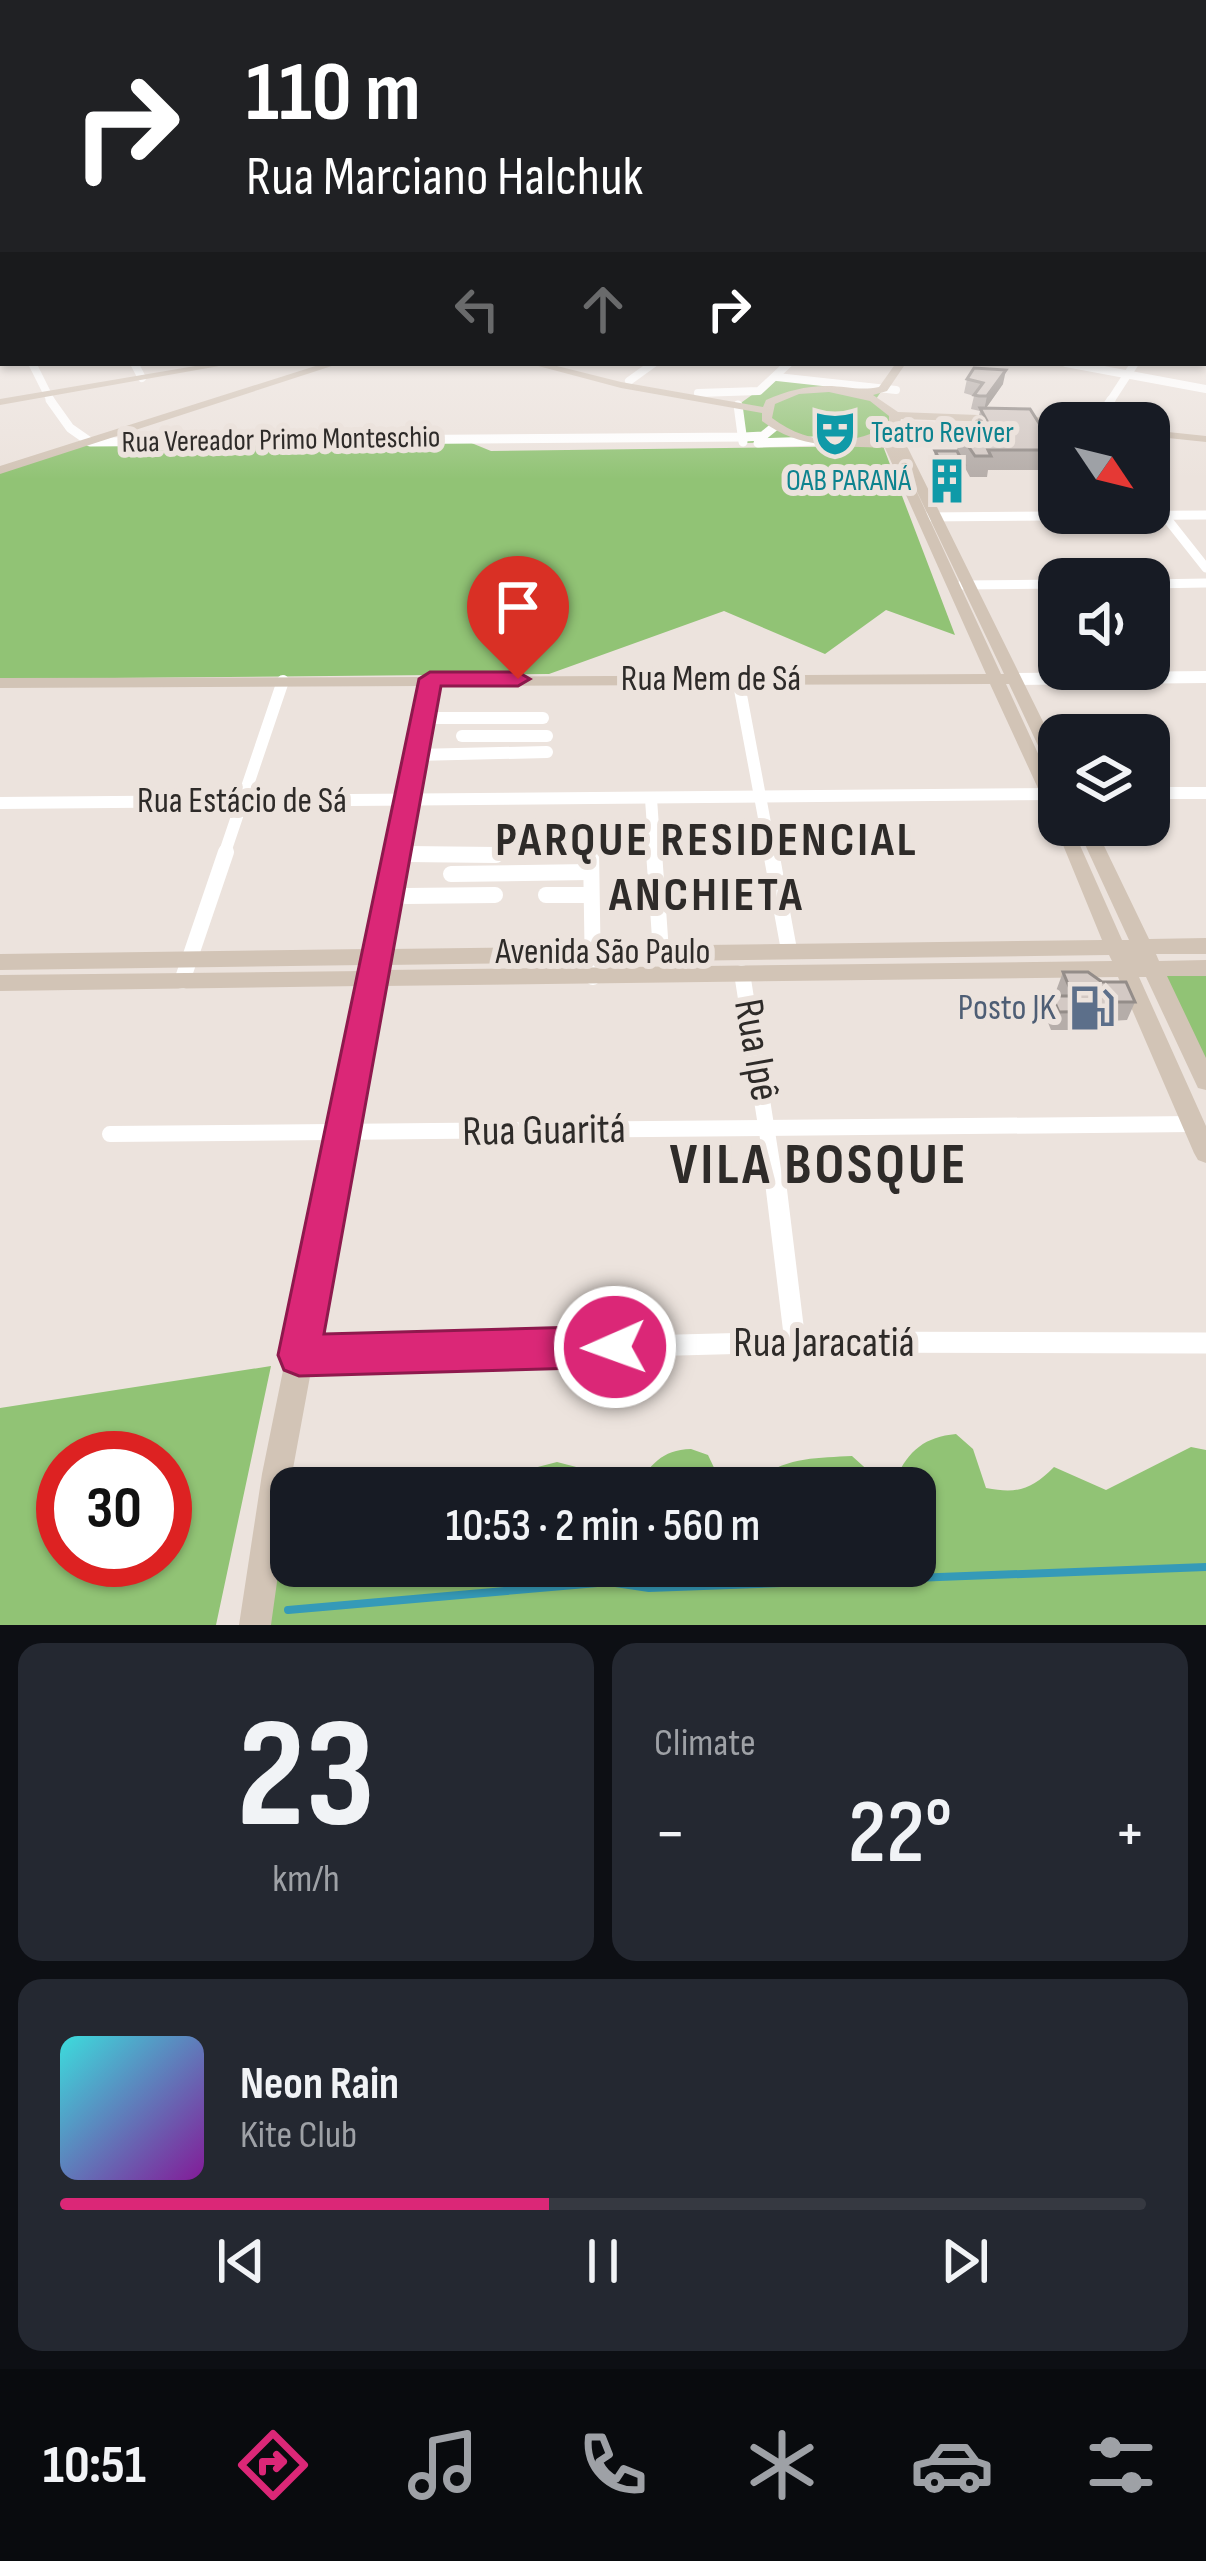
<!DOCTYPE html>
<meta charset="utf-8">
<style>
body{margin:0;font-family:"Sofia Sans Condensed",sans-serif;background:#242831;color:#f1f3f6;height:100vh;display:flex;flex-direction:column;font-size:45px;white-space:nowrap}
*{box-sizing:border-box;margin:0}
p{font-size:39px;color:#9ea1a6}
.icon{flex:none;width:66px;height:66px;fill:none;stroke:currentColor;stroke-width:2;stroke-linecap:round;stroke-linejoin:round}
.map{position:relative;height:1625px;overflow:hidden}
.side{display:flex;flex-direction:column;gap:18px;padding:18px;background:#0d0f14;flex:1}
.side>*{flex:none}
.hud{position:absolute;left:0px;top:0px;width:1206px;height:366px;box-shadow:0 3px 9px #0004;background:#202124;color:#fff;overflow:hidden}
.needle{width:78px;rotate:125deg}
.buttons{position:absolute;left:1038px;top:402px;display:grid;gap:24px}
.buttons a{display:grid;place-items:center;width:132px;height:132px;border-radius:24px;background:#171b24;box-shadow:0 3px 9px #0004;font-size:60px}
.speed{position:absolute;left:36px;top:1431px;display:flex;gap:24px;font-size:60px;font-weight:700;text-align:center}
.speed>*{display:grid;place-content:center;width:156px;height:156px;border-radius:50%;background:#171b24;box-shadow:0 3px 9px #0004;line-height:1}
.speed .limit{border:18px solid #d22;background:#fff;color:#111}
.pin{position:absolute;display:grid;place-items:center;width:102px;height:102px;color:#fff;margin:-123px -51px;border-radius:50% 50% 50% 0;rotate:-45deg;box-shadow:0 0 12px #0007}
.pin .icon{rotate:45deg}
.me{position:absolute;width:132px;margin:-66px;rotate:268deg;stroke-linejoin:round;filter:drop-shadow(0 0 9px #0008)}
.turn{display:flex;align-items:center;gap:42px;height:252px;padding:0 48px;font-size:54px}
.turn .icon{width:156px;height:156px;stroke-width:2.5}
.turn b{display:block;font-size:84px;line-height:102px}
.lanes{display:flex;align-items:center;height:114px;padding:0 48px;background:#0003;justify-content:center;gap:60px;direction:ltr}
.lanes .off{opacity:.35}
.big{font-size:90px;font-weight:600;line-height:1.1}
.side .card{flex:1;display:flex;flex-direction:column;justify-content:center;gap:18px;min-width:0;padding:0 42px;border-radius:24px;background:#242831}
.side .dial{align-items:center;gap:0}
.dial b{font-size:156px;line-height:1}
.song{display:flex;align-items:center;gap:36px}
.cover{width:144px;height:144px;border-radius:18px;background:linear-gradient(135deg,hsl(180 70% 55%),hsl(290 70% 35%))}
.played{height:12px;border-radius:6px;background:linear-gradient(90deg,#db2777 45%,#363941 45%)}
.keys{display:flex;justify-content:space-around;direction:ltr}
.heat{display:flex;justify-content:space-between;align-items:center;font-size:66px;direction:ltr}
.side .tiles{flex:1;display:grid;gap:18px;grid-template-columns:1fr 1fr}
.card:last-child{grid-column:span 2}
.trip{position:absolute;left:270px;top:1467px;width:666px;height:120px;border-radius:24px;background:#171b24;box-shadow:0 3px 9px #0004;font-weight:600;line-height:120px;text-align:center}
.menu{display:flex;height:192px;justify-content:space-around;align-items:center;background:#090b0e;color:#9ea1a6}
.menu .icon{width:84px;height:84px}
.menu .active{color:#db2777}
.menu b{font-size:54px;color:#f1f3f6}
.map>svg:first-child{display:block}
.green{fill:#91c375;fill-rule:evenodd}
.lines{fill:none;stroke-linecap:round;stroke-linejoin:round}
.stream{stroke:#359ab8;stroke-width:8}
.street-far4{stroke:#fff;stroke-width:8}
.street-far3{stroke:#fff;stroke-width:9}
.street-far2{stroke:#fff;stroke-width:12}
.street-far1{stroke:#fff;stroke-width:16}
.street{stroke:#fff;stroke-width:21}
.secondary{fill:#d2c4b6;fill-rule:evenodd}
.wall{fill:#b5ada9}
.shaded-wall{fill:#948d89}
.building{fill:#d3c9c4;stroke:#948d89;stroke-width:3}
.route{fill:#db2777;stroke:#8e194d;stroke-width:3}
.labels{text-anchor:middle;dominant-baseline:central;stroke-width:12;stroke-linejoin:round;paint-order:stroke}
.far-culture-label{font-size:30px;fill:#0d838f;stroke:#ece3dd;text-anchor:start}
.far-street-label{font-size:30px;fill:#2e2b29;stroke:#ece3dd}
.street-label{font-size:36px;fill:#2e2b29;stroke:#ece3dd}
.service-label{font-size:36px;fill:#4e5e75;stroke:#ece3dd;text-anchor:end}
.near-street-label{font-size:42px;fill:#2e2b29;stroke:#ece3dd}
.district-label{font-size:48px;font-weight:bold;letter-spacing:3px;fill:#2e2b29;stroke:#ece3dd}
.near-district-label{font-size:57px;font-weight:bold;letter-spacing:3px;fill:#2e2b29;stroke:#ece3dd}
</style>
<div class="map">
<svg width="1206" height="1625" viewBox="0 0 1206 1625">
<rect width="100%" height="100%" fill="#ece3dd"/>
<g class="green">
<path d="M777 377 883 389 876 399 896 419 868 440 743 443 738 405Z"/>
<path d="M469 442 491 451 883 446 955 635 886 610 825 654 724 611 549 674 0 679V473L91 443Z"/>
<path d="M1159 971H1206V1074Z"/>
<path d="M271 1366 216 1625H0V1408ZM63 1458H165V1560H63Z"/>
<path d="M956 1434 973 1449 986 1488C1017 1494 1031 1490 1054 1467L1106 1490 1191 1447 1206 1450V1625H268L275 1576 291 1559V1566H915V1488H751C776 1457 815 1458 852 1456L873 1475 896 1478C909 1450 925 1437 956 1434Z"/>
<path d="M691 1449 708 1455 717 1474 715 1488H635C651 1465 661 1450 691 1449Z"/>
<path d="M557 1462 584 1469 589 1488H519L530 1469Z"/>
</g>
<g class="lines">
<path class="stream" d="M288 1610 609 1582 649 1588 1206 1567"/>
<g class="street-far4">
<path d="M1203 259 1206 255"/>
<path d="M0 281 3 289"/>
<path d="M32 363 52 403"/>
<path d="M134 363 142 378"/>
<path d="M1066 363 1206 389"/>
<path d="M777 377 896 390"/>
<path d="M629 381 654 363"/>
<path d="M698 393 759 391 789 363"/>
<path d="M1109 403 1135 363"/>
</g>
<g class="street-far3">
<path d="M50 400 70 428 90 442 744 437 763 436 774 427"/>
<path d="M738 405 743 442"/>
<path d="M1096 423 1111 400"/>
<path d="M758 443 816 441"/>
<path d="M1149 496 1206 568"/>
<path d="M923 517 1206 515"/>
<path d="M1149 584 1206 583"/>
<path d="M962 585 1059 584"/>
</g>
<g class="street-far2">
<path d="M738 679 771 855"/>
<path d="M1016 679 1206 677"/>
<path d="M423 718H543"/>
<path d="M462 736H547"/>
<path d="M415 755 547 752"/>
<path d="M1149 793H1206"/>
<path d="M651 799 655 855"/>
<path d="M0 803 1059 794"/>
<path d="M546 850 591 849V855"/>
<path d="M407 854 475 855"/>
<path d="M224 855 283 681"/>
</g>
<g class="street-far1">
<path d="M591 852 593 977"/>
<path d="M654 852 661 952"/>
<path d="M771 852 789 950"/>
<path d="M407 854 496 855"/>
<path d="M451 874 590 872"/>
<path d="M546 895H591"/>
<path d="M406 896 495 895"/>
<path d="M742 973 776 1189"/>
<path d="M182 981 226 852"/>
<path d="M110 1134 1194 1124"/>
</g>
<g class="street">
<path d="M776 1186 795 1342"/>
<path d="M299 1355 795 1342 1206 1343"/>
</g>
<g class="secondary">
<path d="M213 363H236L0 405V399Z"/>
<path d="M325 363H341L0 474V466Z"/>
<path d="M527 363H545L621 382 763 407 766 400C787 391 805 386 827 386 846 386 860 391 879 387L896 363H906L887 391 873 395 898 412 1133 421 1135 423 1059 424 901 419 898 428 1059 754V776L1050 771 1009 684H1006L1059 799V825H1071L1122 940H1129L1076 825H1094L1149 939 1206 938V954H1156L1159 961 1206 960V976H1167L1206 1058V1090L1198 1088 1146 977H1139L1206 1126V1163L1198 1160 1194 1153 1118 977 382 986 292 1474 271 1625H239L262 1474 361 986 0 991V975L364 971 365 965 0 970V954L368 949 422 686 0 688V678L425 677 431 674 437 677 986 674 885 448C840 445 800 450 762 421V413L621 388ZM829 392 870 401 889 416V424C853 449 806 444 772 418L775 404 799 394ZM889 434 894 443 876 440ZM909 475 1004 674H1001ZM990 684 1054 823 1102 940 389 949 438 686ZM1109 955 1112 961 385 970 386 965Z"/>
<path d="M1149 430 1206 436V442L1149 436Z"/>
</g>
</g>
<g class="wall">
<path d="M967 379 1003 384 986 408 1056 450 1051 470H988L987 477H970L964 466 960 485H938L932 471 935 451H957L960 434H979L976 428 980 411 971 409 974 396 964 393Z"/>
<path d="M1063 972 1102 982 1135 1002 1127 1020 1110 1021 1106 1030H1051L1045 1015 1052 996H1058L1056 991Z"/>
</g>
<path class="shaded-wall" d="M1006 370 1003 384 984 411 987 396Z"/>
<g class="building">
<path d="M974 368 1006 370 987 396H979L974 395 983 383 967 379Z"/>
<path d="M980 408 1030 409 1056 450H988L991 456H975L960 434H994Z"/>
<path d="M935 451H957L964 464H942Z"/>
<path d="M1063 972H1088L1102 982H1126L1135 1002H1110L1114 1011 1059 1012 1052 996H1073Z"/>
</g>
<linearGradient id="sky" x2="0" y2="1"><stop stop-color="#60aad5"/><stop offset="0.53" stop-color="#f6f2f0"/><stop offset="1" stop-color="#f6f2f0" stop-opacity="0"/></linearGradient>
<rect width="1206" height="479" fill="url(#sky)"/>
<path class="route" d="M430 672H518L530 679 518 686H441L324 1334 615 1326 629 1332 635 1347 629 1361 615 1367 299 1376 284 1370 278 1355 419 679Z"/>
<defs>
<g id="theatre-bare" transform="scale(3.6)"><path d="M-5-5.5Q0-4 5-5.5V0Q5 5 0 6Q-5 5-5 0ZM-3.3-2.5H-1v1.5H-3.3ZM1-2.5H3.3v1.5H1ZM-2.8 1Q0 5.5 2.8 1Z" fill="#0f9aa8" stroke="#ece3dd" stroke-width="2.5" paint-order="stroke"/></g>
<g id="building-bare" transform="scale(3.6)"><path d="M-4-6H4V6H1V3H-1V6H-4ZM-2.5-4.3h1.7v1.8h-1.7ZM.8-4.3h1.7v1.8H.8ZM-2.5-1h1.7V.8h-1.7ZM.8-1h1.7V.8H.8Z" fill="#0f9aa8" stroke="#ece3dd" stroke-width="2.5" paint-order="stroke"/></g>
<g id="fuel-bare" transform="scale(3.6)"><path d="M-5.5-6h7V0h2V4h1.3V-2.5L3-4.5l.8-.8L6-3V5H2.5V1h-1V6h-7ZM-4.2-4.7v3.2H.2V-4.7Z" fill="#5c6f8a" stroke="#ece3dd" stroke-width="2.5" paint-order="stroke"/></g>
</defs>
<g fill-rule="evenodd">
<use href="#theatre-bare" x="835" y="433"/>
<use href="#building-bare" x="947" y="481"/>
<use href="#fuel-bare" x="1092" y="1008"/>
</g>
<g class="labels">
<g class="far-culture-label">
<text x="871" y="433">Teatro Reviver</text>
<text x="911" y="481" text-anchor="end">OAB PARANÁ</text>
</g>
<g class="far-street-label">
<text transform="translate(281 440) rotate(-1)">Rua Vereador Primo Monteschio</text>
</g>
<g class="street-label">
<text x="711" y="679">Rua Mem de Sá</text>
<text x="242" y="801">Rua Estácio de Sá</text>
<text x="603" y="952">Avenida São Paulo</text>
</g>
<g class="service-label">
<text x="1056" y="1008">Posto JK</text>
</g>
<g class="near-street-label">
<text transform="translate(756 1050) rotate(80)">Rua Ipê</text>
<text transform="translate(544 1131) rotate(-1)">Rua Guaritá</text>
<text x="824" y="1343">Rua Jaracatiá</text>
</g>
<g class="district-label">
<text x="707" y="840">PARQUE RESIDENCIAL<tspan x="707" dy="55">ANCHIETA</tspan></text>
</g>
<g class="near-district-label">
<text x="819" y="1166">VILA BOSQUE</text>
</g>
</g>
</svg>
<div class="buttons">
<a><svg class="needle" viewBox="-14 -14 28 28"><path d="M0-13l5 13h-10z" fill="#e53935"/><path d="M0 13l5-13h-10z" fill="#9ea1a6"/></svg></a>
<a><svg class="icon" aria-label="sound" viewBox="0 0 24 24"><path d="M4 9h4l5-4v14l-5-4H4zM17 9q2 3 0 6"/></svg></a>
<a><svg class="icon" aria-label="layers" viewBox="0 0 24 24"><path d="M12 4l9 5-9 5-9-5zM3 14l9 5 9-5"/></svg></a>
</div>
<div class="speed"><div class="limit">30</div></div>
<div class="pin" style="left:518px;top:679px;background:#d93025"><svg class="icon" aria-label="arrive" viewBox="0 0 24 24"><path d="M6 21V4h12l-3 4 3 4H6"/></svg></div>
<svg class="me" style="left:615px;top:1347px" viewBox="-20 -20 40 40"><circle r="17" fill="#db2777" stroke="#fff" stroke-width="3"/><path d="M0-11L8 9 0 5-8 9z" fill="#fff"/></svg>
<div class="trip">10:53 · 2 min · 560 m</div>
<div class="hud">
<div class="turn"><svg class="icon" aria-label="right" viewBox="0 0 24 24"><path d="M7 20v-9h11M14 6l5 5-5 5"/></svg><div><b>110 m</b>Rua Marciano Halchuk</div></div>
<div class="lanes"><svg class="icon off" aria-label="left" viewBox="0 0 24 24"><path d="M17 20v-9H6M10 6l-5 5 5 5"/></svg><svg class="icon off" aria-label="ahead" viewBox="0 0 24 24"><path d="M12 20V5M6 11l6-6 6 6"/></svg><svg class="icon" aria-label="right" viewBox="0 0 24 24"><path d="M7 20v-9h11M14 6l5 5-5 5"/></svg></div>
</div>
</div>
<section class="side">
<div class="tiles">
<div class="card dial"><b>23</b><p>km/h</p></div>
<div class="card"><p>Climate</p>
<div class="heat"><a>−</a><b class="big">22°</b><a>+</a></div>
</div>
<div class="card">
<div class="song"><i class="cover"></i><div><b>Neon Rain</b><p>Kite Club</p></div></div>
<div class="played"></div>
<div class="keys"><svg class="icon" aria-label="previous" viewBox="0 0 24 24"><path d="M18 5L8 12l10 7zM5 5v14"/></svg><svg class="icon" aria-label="pause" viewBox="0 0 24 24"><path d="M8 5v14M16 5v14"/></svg><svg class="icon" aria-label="next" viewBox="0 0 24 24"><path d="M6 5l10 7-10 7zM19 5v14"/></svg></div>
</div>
</div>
</section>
<nav class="menu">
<b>10:51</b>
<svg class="icon active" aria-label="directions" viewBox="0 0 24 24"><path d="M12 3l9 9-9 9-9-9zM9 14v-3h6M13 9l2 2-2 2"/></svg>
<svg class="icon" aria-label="music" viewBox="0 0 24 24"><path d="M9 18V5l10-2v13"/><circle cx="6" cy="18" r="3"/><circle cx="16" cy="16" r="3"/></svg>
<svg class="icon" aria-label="phone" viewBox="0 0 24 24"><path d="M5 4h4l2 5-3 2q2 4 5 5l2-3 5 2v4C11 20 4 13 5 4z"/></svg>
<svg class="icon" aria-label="climate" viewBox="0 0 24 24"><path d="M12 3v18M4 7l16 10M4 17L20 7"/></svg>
<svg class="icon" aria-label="car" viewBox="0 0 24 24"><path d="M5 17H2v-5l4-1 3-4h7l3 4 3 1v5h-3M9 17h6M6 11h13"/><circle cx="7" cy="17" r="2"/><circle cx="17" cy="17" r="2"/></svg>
<svg class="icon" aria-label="filters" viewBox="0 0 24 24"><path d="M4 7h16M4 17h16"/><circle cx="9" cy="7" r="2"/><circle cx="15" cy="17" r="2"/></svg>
</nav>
